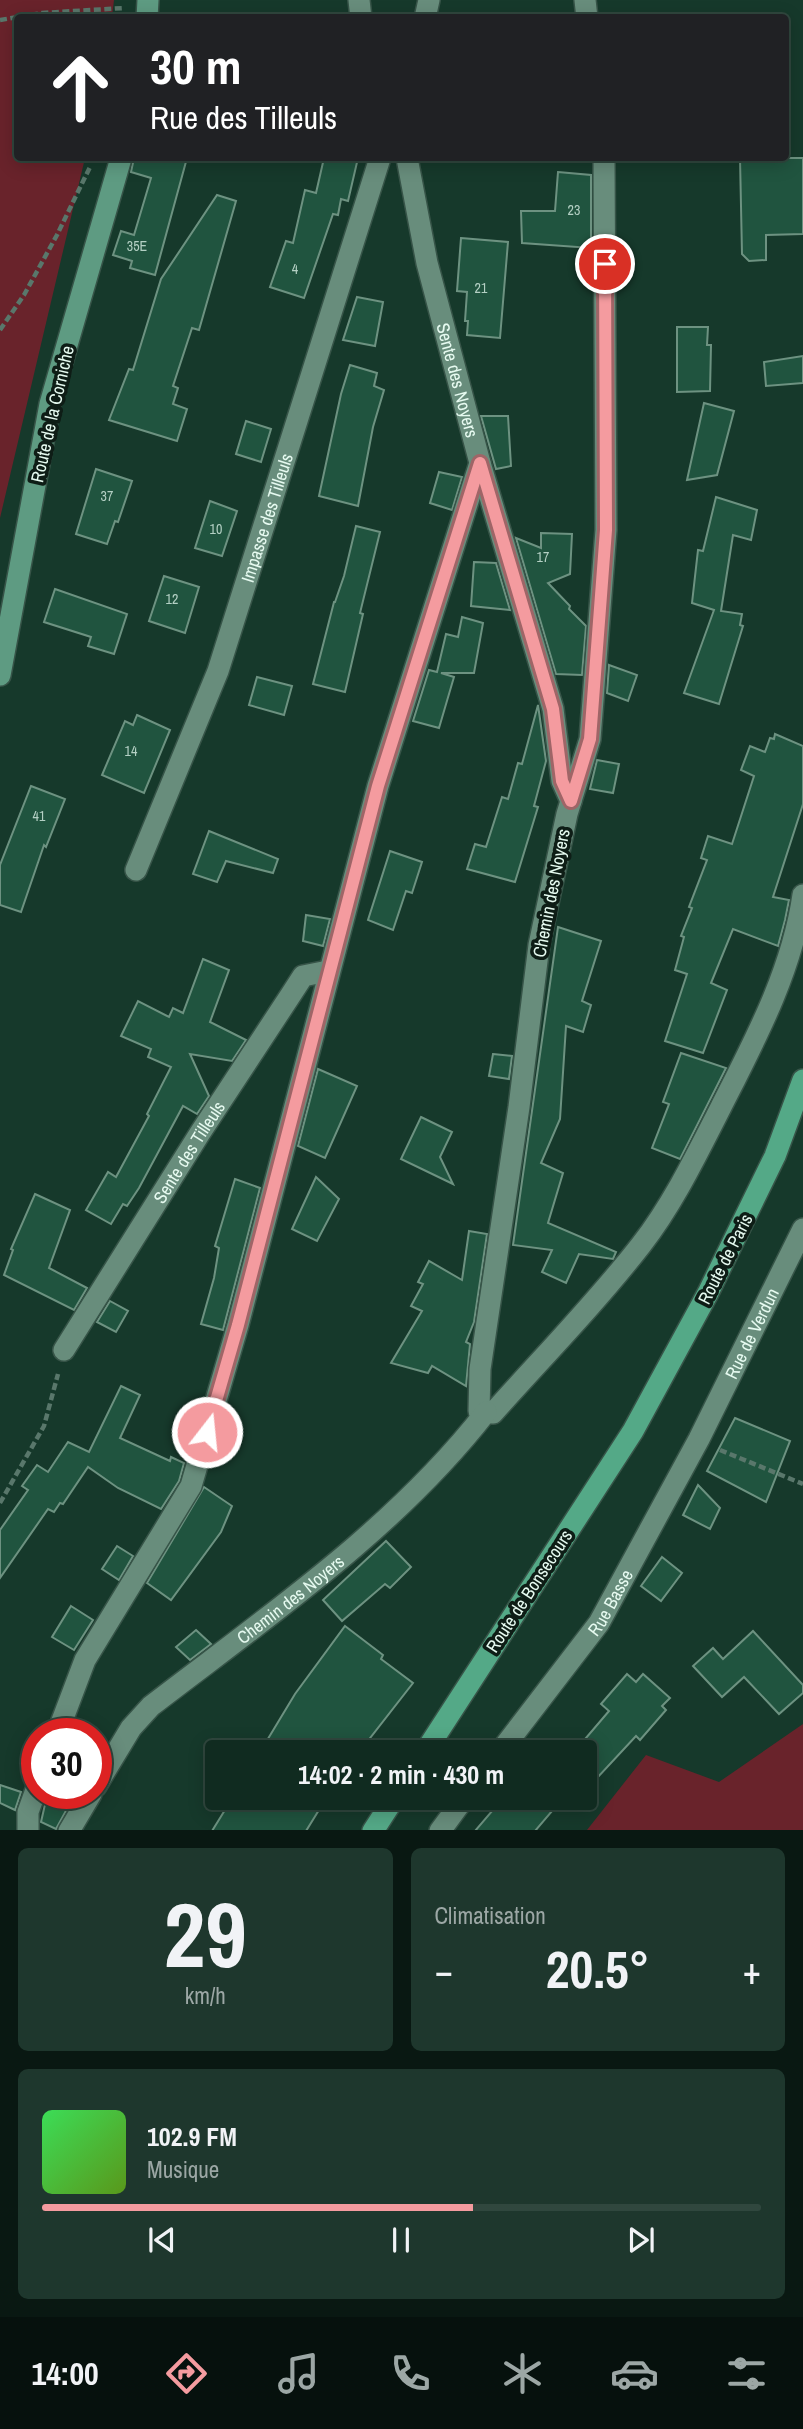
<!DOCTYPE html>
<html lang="fr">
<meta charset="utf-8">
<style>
body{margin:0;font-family:"Archivo Narrow",sans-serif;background:#1e372d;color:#f1f3f6;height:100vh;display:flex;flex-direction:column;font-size:26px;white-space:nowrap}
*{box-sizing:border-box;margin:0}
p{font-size:23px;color:#9ca7a5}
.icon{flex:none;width:38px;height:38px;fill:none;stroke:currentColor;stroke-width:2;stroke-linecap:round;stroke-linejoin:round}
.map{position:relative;height:1830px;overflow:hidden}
.panel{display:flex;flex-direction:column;gap:18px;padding:18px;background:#091812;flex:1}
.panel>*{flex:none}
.banner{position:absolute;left:14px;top:14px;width:775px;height:147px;border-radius:7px;box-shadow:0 4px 18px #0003,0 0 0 2px #30473e;background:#202124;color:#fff;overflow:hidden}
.speed{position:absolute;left:21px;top:1718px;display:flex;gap:14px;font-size:35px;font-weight:700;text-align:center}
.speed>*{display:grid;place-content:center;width:91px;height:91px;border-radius:50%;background:#102b20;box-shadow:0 4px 18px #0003,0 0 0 2px #30473e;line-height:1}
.speed .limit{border:10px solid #d22;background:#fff;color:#111}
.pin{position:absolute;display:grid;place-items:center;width:60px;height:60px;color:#fff;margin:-30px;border:4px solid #fff;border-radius:50%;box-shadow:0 2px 7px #0007}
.me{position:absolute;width:77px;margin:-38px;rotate:16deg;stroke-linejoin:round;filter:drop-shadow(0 0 5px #0008)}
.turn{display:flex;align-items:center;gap:24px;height:147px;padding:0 21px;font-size:32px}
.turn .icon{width:91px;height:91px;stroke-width:2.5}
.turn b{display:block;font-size:49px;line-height:60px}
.big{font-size:52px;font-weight:800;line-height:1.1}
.panel .card{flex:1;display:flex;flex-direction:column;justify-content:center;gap:10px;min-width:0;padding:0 24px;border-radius:10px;background:#1e372d}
.panel .dial{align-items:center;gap:0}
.dial b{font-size:91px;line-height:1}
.song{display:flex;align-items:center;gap:21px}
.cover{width:84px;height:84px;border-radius:10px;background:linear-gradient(135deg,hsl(130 70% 55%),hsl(90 70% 35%))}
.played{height:7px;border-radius:4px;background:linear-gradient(90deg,#f49b9f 60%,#30473e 60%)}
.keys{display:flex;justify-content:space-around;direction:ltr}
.heat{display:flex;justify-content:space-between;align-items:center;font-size:38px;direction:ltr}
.panel .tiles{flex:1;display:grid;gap:18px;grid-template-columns:1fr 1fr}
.card:last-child{grid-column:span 2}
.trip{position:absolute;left:205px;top:1740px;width:392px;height:70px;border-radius:7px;background:#102b20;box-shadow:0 4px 18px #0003,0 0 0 2px #30473e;font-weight:800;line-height:70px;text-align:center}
.dock{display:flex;height:112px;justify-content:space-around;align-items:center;background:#06110d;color:#9ca7a5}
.dock .icon{width:49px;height:49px}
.dock .active{color:#f49b9f}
.dock b{font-size:32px;color:#f1f3f6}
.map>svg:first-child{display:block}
.green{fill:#69232b}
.building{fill:#20543f;stroke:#6d9281;stroke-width:2}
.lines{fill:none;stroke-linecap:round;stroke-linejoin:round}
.street-casing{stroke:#375448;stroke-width:24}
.secondary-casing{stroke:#375448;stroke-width:24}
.primary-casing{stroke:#375448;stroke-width:24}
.path{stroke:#59776b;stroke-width:4.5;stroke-dasharray:7 3.5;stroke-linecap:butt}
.street{stroke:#688d7c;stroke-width:21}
.secondary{stroke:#5e9b82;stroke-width:21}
.primary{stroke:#54a987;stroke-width:21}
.route-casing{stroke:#9f6567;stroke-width:18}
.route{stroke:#f49b9f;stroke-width:12}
.labels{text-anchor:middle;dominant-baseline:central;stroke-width:7;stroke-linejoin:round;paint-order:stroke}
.number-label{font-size:14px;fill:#b4d0c4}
.street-label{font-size:18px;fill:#e6faf0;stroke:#0e1d16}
</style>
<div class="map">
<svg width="803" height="1831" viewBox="0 0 803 1831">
<rect width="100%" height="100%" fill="#16392b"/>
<g class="green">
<path d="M0 0H114L112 17 18 18V158H85L0 518Z"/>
<path d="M803 1724V1830H587L646 1755 719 1782Z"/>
</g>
<g class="building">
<path d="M134 158H187L155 275 130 268 132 261 113 255 121 231 134 235 151 178 131 172Z"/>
<path d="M324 158H358L348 201 341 199 338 215 333 214 304 298 270 287 286 241 293 243 305 190 316 193Z"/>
<path d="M740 158H803V234L766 235V260L749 261 742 254Z"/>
<path d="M558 172 591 175V248L522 243 521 211H555Z"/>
<path d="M217 195 236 201 199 330 192 328 173 386 178 388 173 404 187 409 177 441 109 420 129 369 133 370 161 279Z"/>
<path d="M461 238 508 242 500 338 467 335 468 321H465L467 292 457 291Z"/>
<path d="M357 297 383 302 375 346 343 340Z"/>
<path d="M677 327H708L707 345H711L710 391 677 392Z"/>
<path d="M803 356V383L766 386 764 362Z"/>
<path d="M350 365 377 373 374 386 384 390 373 427 358 506 319 496 341 394Z"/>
<path d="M704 403 734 411 717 475 687 480Z"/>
<path d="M481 416H508L511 466 496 469Z"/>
<path d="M246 421 271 429 261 462 236 454Z"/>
<path d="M96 469 132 481 118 522 115 521 107 544 76 534Z"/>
<path d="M439 472 462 477 452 510 430 503Z"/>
<path d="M716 497 757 510 751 540 733 535 721 611 742 614 740 625 743 626 719 704 684 693 714 610 692 603 698 550 703 551Z"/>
<path d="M210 501 237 511 222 556 195 548Z"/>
<path d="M356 526 380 532 360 613 363 614 345 692 313 684 334 602H335L344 576Z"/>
<path d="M541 533 572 534 570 574 548 583 570 606 569 609 586 626 582 675 556 674 516 538 541 548Z"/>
<path d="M474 562 496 563 510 610 471 606Z"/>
<path d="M164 576 199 587 185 633 149 621Z"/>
<path d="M55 589 127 614 114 654 88 646 91 637 44 622Z"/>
<path d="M462 617 483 623 474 673H441L454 677 439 728 413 721 429 670 437 672 446 634 458 637Z"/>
<path d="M609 665 637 675 628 701 607 693Z"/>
<path d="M257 677 292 686 284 715 249 705Z"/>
<path d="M538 705 546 761 534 806 538 807 515 882 467 869 475 844 486 847 502 797 508 799 518 763 522 764Z"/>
<path d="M137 715 170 730 144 793 102 775 125 721 133 725Z"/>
<path d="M775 734 803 746V804L773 897 789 900 785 920 778 946 733 929 711 983 727 990 703 1053 665 1041 687 974 675 970 684 937 681 936 692 908 689 907 707 860 701 858 708 836 732 844 754 776 741 770 750 746 765 752 770 738 774 739Z"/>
<path d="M597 760 619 764 613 793 590 789Z"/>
<path d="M31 786 65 799 46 847 44 845 21 912 0 905V865Z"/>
<path d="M209 831 278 859 273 873 226 861 217 882 193 874Z"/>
<path d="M390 851 422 862 412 893 406 891 393 930 368 920Z"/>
<path d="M306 915 330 919 323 946 303 941Z"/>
<path d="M558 927 601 941 582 1001 591 1005 583 1032 566 1026 560 1119 541 1163 563 1173 548 1223 616 1252 613 1259 579 1254 566 1283 542 1272 552 1250 513 1245Z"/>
<path d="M203 959 229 970 210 1022 246 1040 232 1061 190 1054 209 1096 197 1114 183 1106 139 1188 127 1206 123 1204 111 1224 86 1210 108 1172 116 1177 149 1116 147 1114 171 1067 148 1057 151 1049 121 1036 138 1001 169 1017 173 1008 183 1013Z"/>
<path d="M681 1053 726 1068 680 1159 652 1148 669 1104 663 1102Z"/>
<path d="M493 1054 512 1056 509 1079 489 1076Z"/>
<path d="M318 1069 357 1086 325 1158 298 1146Z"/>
<path d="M421 1117 452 1132 440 1157 453 1184 401 1159Z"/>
<path d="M316 1177 339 1199 317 1241 292 1229Z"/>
<path d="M235 1179 260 1188 223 1330 201 1324 214 1278 219 1248 215 1246Z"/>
<path d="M35 1194 70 1210 49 1268 87 1288 74 1310 4 1275 13 1250 11 1249Z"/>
<path d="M469 1231 487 1234 474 1322 466 1342 470 1344 466 1386 432 1366 428 1373 391 1363 422 1311 411 1306 423 1284 418 1282 429 1261 462 1280Z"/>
<path d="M110 1301 128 1311 116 1332 97 1322Z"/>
<path d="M121 1386 140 1395 120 1438 170 1461 171 1457 184 1463 179 1481 161 1509 118 1488 88 1467 63 1504 60 1503 54 1512 48 1509 0 1578V1530L28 1490 22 1486 37 1465 48 1472 68 1442 89 1452Z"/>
<path d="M735 1418 790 1441 766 1502 707 1471Z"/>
<path d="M698 1485 720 1508 710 1529 683 1515Z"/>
<path d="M204 1487 232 1506 221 1532 171 1600 147 1583Z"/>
<path d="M386 1541 411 1567 390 1588 385 1584 342 1621 323 1600Z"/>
<path d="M117 1546 133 1556 119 1580 102 1569Z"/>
<path d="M662 1557 682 1573 661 1601 641 1586Z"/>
<path d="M71 1606 93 1620 74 1650 52 1637Z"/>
<path d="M345 1626 383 1655 381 1659 413 1683 363 1747 359 1744 355 1752H260L295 1694Z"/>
<path d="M196 1630 211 1644 190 1660 176 1647Z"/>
<path d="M753 1631 803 1685V1693L779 1714 744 1677 722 1697 693 1666 713 1648 723 1659Z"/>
<path d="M627 1674 636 1682 643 1674 670 1698 662 1706 666 1710 640 1740 636 1736 584 1792V1759L591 1752H574L609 1711 601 1704Z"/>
<path d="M0 1785 21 1792 15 1810 0 1803Z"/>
<path d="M233 1797H327L306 1831H212Z"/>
<path d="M504 1797H564L535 1831H475Z"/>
<path d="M46 1800 68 1807 56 1829 41 1822Z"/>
</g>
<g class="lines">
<g class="street-casing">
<g id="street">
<path d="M359 0 361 18"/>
<path d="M585 0 587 18"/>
<path d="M425 18 429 0"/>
<path id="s1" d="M407 158 427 263 480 463 553 709 562 781 571 801"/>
<path d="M604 158 606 530 590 739 567 814 539 945 519 1107 480 1369 479 1411 493 1413C542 1358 595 1304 641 1245 673 1204 697 1154 721 1107 755 1040 792 971 803 895"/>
<path id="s2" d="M136 870 218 671 380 158"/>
<path id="s3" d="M64 1350 200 1133 292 993 303 976 328 971"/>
<path d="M57 1734 85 1660 191 1486 238 1325 378 786 480 463"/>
<path id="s4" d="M500 1752 599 1623 699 1439 803 1229"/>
<path id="s5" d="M96 1786 131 1728 151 1706C268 1616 395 1529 486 1412"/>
<path d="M28 1831V1812L37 1787"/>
<path d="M69 1831 91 1794"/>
<path d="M440 1831 465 1797"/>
</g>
</g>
<g class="secondary-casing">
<g id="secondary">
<path d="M147 18 148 0"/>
<path d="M0 675 50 404 121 158"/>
</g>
</g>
<g class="primary-casing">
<g id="primary">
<path d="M425 1752 633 1431 708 1293 775 1156 803 1080"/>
<path d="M373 1831 395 1797"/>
</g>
</g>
<g class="path">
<path d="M0 20 42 13 124 8"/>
<path d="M0 330 24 295 57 235 90 167"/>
<path d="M720 1450 803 1484"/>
<path d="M0 1503 44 1426 58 1374"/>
</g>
<use href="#street" class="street"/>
<use href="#secondary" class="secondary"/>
<use href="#primary" class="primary"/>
</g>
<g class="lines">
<g class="route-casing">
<path id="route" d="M207 1432 238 1325 378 786 480 463 553 709 562 781 571 801 590 739 606 530 605 264"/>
</g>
<use href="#route" class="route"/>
</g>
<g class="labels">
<g class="number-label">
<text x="574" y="210">23</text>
<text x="137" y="246">35E</text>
<text x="295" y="269">4</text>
<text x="481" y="288">21</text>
<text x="107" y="496">37</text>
<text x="216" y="529">10</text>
<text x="543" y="557">17</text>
<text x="172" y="599">12</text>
<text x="131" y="751">14</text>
<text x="39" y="816">41</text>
</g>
<g class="street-label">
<text stroke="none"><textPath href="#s1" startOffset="228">Sente des Noyers</textPath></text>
<text transform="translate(52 414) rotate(-77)">Route de la Corniche</text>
<text stroke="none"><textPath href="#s2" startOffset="376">Impasse des Tilleuls</textPath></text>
<text transform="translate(551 893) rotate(-79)">Chemin des Noyers</text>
<text stroke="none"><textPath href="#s3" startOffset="234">Sente des Tilleuls</textPath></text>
<text transform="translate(725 1259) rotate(-63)">Route de Paris</text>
<text stroke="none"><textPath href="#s4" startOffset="490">Rue de Verdun</textPath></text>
<text transform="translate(529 1591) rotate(-57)">Route de Bonsecours</text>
<text stroke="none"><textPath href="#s5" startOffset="273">Chemin des Noyers</textPath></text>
<text stroke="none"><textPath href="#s4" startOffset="186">Rue Basse</textPath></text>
</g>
</g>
</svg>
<div class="speed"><div class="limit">30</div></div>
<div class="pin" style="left:605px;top:264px;background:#d93025"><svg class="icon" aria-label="arrive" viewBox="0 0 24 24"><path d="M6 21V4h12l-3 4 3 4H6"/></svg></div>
<svg class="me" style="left:207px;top:1432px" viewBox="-20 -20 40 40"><circle r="17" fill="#f49b9f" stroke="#fff" stroke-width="3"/><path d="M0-11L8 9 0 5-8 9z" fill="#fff"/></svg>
<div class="trip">14:02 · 2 min · 430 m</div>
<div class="banner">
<div class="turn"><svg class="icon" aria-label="ahead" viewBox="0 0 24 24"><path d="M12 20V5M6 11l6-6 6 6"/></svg><div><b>30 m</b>Rue des Tilleuls</div></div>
</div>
</div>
<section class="panel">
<div class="tiles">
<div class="card dial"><b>29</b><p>km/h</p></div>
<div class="card"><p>Climatisation</p>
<div class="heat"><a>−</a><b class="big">20.5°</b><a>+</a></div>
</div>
<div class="card">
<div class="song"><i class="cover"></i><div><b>102.9 FM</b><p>Musique</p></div></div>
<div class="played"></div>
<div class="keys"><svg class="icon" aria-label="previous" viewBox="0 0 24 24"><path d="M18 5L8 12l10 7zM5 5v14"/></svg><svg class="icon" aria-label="pause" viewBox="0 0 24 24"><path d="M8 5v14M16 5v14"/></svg><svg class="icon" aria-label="next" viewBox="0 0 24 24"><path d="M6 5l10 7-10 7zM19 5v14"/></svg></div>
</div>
</div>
</section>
<nav class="dock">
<b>14:00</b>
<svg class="icon active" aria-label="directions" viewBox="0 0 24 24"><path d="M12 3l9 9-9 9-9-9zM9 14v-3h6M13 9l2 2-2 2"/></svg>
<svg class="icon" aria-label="music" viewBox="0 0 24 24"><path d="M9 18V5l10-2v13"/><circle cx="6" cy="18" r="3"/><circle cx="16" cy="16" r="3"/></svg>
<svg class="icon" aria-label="phone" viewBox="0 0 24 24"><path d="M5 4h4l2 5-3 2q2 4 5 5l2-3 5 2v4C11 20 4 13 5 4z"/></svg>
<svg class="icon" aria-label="climate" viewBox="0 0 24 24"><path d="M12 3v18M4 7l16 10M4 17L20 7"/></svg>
<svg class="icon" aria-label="car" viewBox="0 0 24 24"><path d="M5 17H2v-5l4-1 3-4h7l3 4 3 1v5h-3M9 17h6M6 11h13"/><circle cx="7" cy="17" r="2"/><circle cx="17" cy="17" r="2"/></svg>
<svg class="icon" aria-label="filters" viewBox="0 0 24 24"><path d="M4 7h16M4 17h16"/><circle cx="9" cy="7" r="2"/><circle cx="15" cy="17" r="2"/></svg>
</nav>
